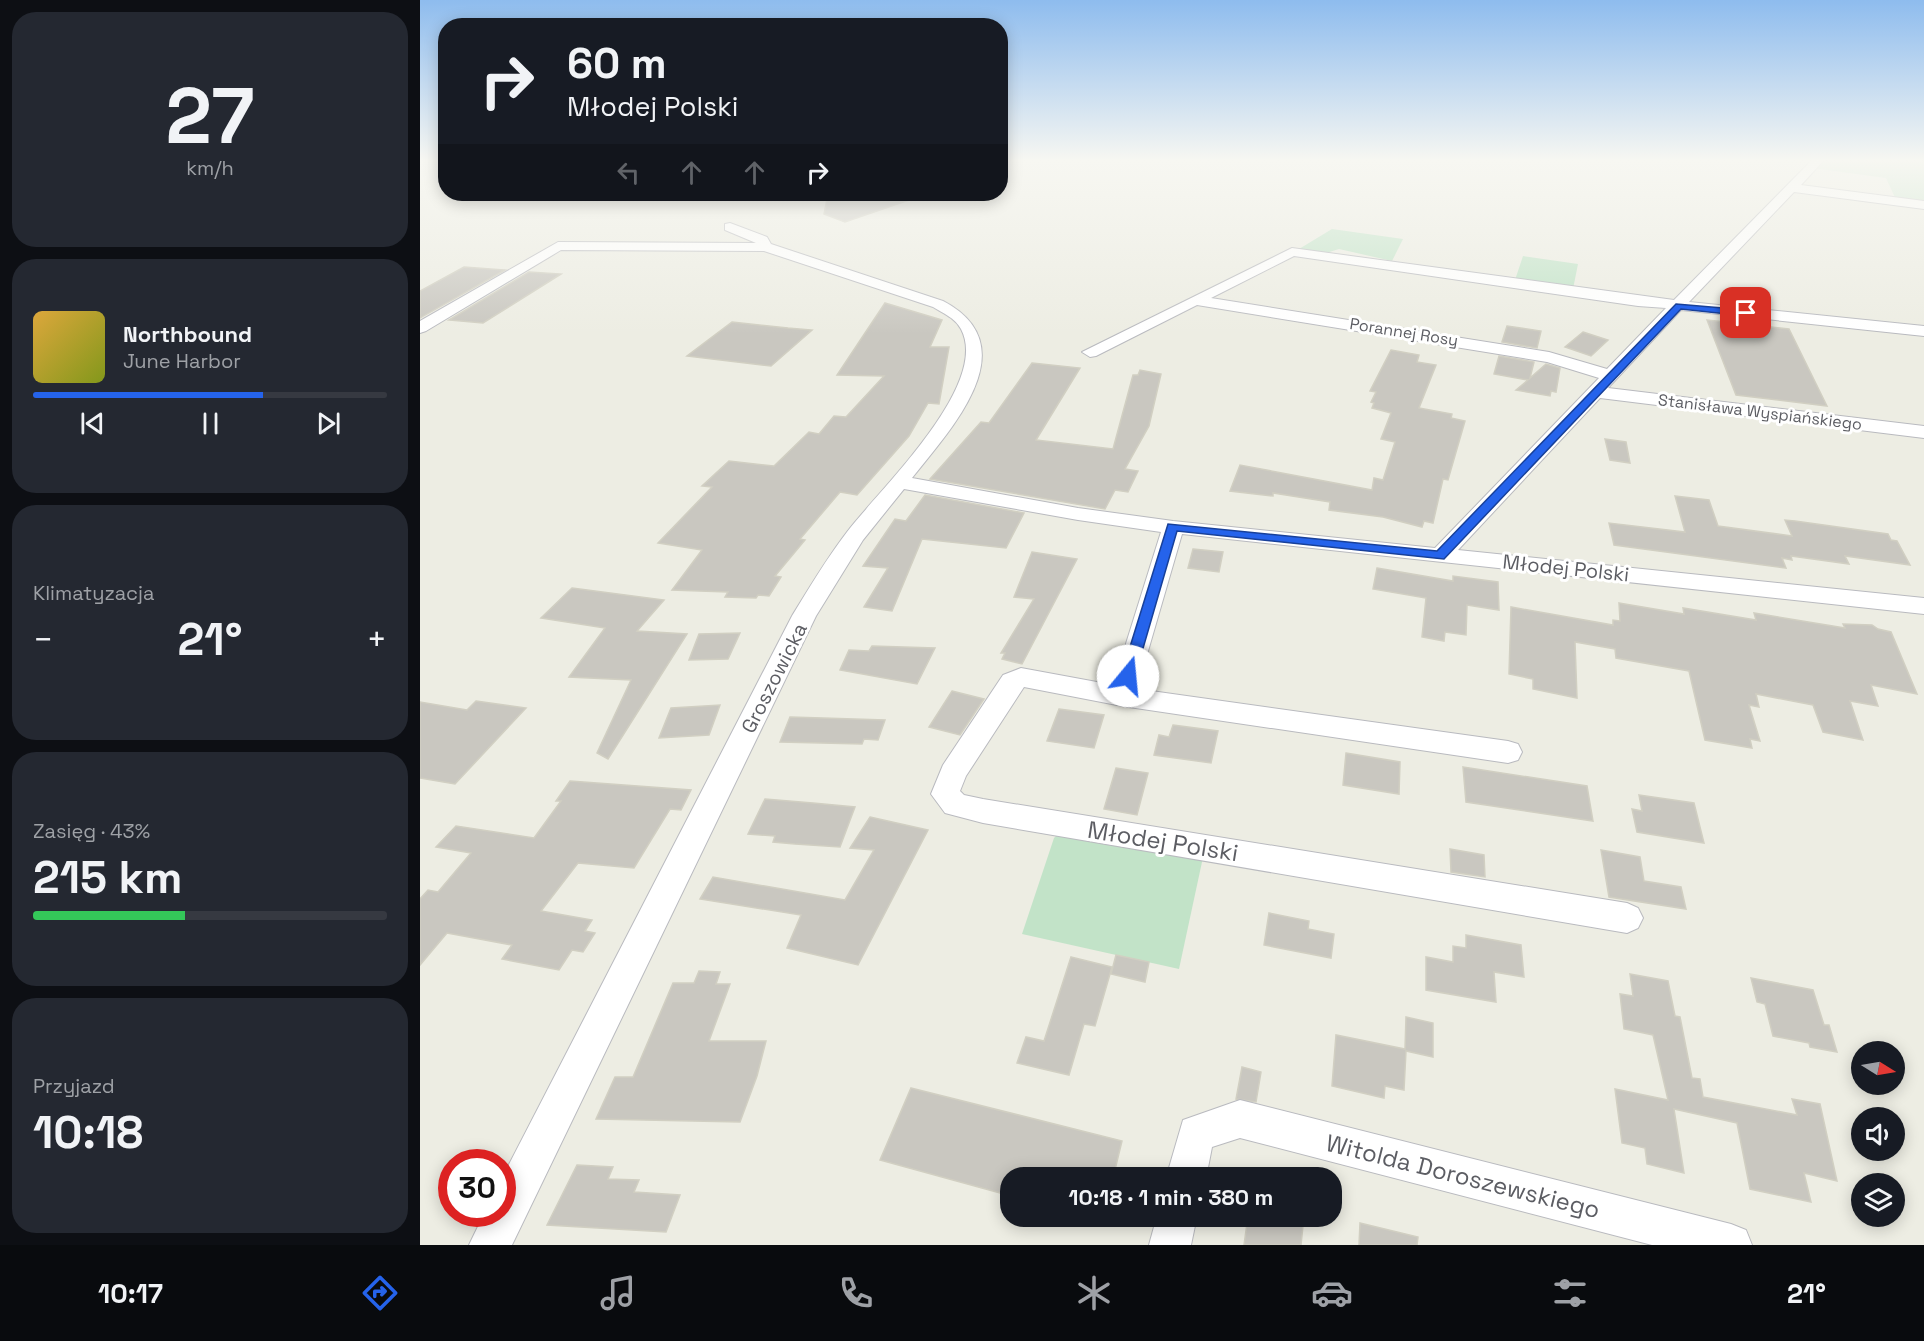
<!DOCTYPE html>
<html lang="pl">
<meta charset="utf-8">
<style>
body{margin:0;font-family:"Space Grotesk",sans-serif;background:#242831;color:#f1f3f6;height:100vh;display:flex;flex-direction:column;font-size:22px;white-space:nowrap}
*{box-sizing:border-box;margin:0}
p{font-size:20px;color:#9ea1a6}
.icon{flex:none;width:33px;height:33px;fill:none;stroke:currentColor;stroke-width:2;stroke-linecap:round;stroke-linejoin:round}
.map{position:relative;flex:1;overflow:hidden}
.sheet{display:flex;flex-direction:column;gap:12px;padding:12px;background:#0d0f14;width:420px}
.sheet>*{flex:none}
.banner{position:absolute;left:18px;top:18px;width:570px;height:183px;border-radius:24px;box-shadow:0 3px 15px #0003;background:#171b24;color:#f1f3f6;overflow:hidden}
.needle{width:39px;rotate:101deg}
.fabs{position:absolute;left:1431px;top:1041px;display:grid;gap:12px}
.fabs a{display:grid;place-items:center;width:54px;height:54px;border-radius:50%;background:#171b24;box-shadow:0 3px 15px #0003;font-size:30px}
.speed{position:absolute;left:18px;top:1149px;display:flex;gap:12px;font-size:30px;font-weight:700;text-align:center}
.speed>*{display:grid;place-content:center;width:78px;height:78px;border-radius:50%;background:#171b24;box-shadow:0 3px 15px #0003;line-height:1}
.speed .limit{border:9px solid #d22;background:#fff;color:#111}
.pin{position:absolute;display:grid;place-items:center;width:51px;height:51px;color:#fff;margin:-26px;border-radius:12px;box-shadow:0 3px 9px #0006}
.me{position:absolute;width:66px;margin:-33px;rotate:17deg;stroke-linejoin:round;filter:drop-shadow(0 0 4px #0008)}
.turn{display:flex;align-items:center;gap:21px;height:126px;padding:0 30px;font-size:27px}
.turn .icon{width:78px;height:78px;stroke-width:2.5}
.turn b{display:block;font-size:42px;line-height:51px}
.lanes{display:flex;align-items:center;height:57px;padding:0 30px;background:#0003;justify-content:center;gap:30px;direction:ltr}
.lanes .off{opacity:.35}
.big{font-size:45px;font-weight:800;line-height:1.1}
.sheet .widget{flex:1;display:flex;flex-direction:column;justify-content:center;gap:9px;min-width:0;padding:0 21px;border-radius:24px;background:#242831}
.sheet .dial{align-items:center;gap:0}
.dial b{font-size:78px;line-height:1}
.song{display:flex;align-items:center;gap:18px}
.cover{width:72px;height:72px;border-radius:9px;background:linear-gradient(135deg,hsl(40 70% 55%),hsl(70 70% 35%))}
.played{height:6px;border-radius:3px;background:linear-gradient(90deg,#2563eb 65%,#363941 65%)}
.keys{display:flex;justify-content:space-around;direction:ltr}
.heat{display:flex;justify-content:space-between;align-items:center;font-size:33px;direction:ltr}
.charge{height:9px;border-radius:4px;background:linear-gradient(90deg,#34c759 43%,#363941 0)}
.trip{position:absolute;left:580px;top:1167px;width:342px;height:60px;border-radius:24px;background:#171b24;box-shadow:0 3px 15px #0003;font-weight:800;line-height:60px;text-align:center}
.dock{display:flex;height:96px;justify-content:space-around;align-items:center;background:#090b0e;color:#9ea1a6}
.dock .icon{width:42px;height:42px}
.dock .current{color:#2563eb}
.dock b{font-size:27px;color:#f1f3f6}
main{display:flex;flex:1;min-height:0}
.map>svg:first-child{display:block}
.green{fill:#c2e3c8}
.building{fill:#c9c7c0;stroke:#d1cfc2;stroke-width:1.5}
.lines{fill:none;stroke-linecap:round;stroke-linejoin:round}
.street-casing{stroke:#b9babf;stroke-width:2}
.street{fill:#fff;fill-rule:evenodd}
.route{fill:#2563eb;stroke:#184099;stroke-width:1.5}
.labels{text-anchor:middle;dominant-baseline:central;stroke-width:6;stroke-linejoin:round;paint-order:stroke}
.far-street-label{font-size:16px;fill:#5c5d63;stroke:#fff}
.street-label{font-size:20px;fill:#5c5d63;stroke:#fff}
.near-street-label{font-size:24px;fill:#5c5d63;stroke:#fff}
</style>
<main>
<section class="sheet">
<div class="widget dial"><b>27</b><p>km/h</p></div>
<div class="widget">
<div class="song"><i class="cover"></i><div><b>Northbound</b><p>June Harbor</p></div></div>
<div class="played"></div>
<div class="keys"><svg class="icon" aria-label="previous" viewBox="0 0 24 24"><path d="M18 5L8 12l10 7zM5 5v14"/></svg><svg class="icon" aria-label="pause" viewBox="0 0 24 24"><path d="M8 5v14M16 5v14"/></svg><svg class="icon" aria-label="next" viewBox="0 0 24 24"><path d="M6 5l10 7-10 7zM19 5v14"/></svg></div>
</div>
<div class="widget"><p>Klimatyzacja</p>
<div class="heat"><a>−</a><b class="big">21°</b><a>+</a></div>
</div>
<div class="widget"><p>Zasięg · 43%</p><b class="big">215 km</b><div class="charge"></div></div>
<div class="widget"><p>Przyjazd</p><b class="big">10:18</b></div>
</section>
<div class="map">
<svg width="1504" height="1245" viewBox="0 0 1504 1245">
<rect width="100%" height="100%" fill="#edede3"/>
<g class="green">
<path d="M1400 159H1504V205L1477 202 1466 178 1392 168Z"/>
<path d="M912 229 983 239 972 261 919 249 903 254 879 249Z"/>
<path d="M1103 256 1158 264 1153 289 1095 280Z"/>
<path d="M647 825 785 848 759 969 602 934 634 838Z"/>
</g>
<g class="building">
<path d="M408 194H498V197L425 222 404 214Z"/>
<path d="M44 267 85 270 0 318V291Z"/>
<path d="M109 272 141 274 63 323 29 320Z"/>
<path d="M465 303 522 320 510 347H529L519 404 508 403 489 436 437 495 420 492 380 539 385 540 355 576 361 577 349 596 338 595 336 598 305 597 308 592 252 590 282 550 238 543 292 487 282 486 309 461 354 466 389 432 399 434 414 416 426 417 464 376 417 375Z"/>
<path d="M1287 320 1369 329 1407 406 1316 395Z"/>
<path d="M312 322 368 328 392 330 351 366 267 356Z"/>
<path d="M1087 326 1121 331 1117 348 1082 342Z"/>
<path d="M1163 332 1188 340 1171 356 1145 347Z"/>
<path d="M971 350 999 355 997 362 1016 365 999 408 1032 414 1031 418 1045 421 1028 480 1023 479 1013 523 1004 521 1002 527 963 517 909 510 910 502 853 493V496L810 491 820 465 952 490 954 478 963 480 975 442 961 439 971 413 952 408 954 403 951 402 956 392 950 391Z"/>
<path d="M1079 356 1114 362 1110 378 1126 364 1140 368 1136 392 1131 391 1130 396 1096 390 1108 380 1074 374Z"/>
<path d="M612 363 660 368 616 440 693 449 713 375H718L720 370 741 374 729 426 705 469 718 471 708 492 695 490 685 509 510 479 561 422 569 423Z"/>
<path d="M1185 439 1206 442 1210 463 1190 460Z"/>
<path d="M505 495 604 513 586 548 502 539 472 611 444 607 468 568 443 566 475 519 486 521Z"/>
<path d="M1255 496 1289 500 1298 526 1372 536 1365 520 1375 521 1468 534 1471 540 1477 541 1490 565 1425 556 1429 564 1371 556 1372 560 1362 558 1366 568 1194 545 1189 523 1265 532Z"/>
<path d="M773 549 803 552 799 572 768 568Z"/>
<path d="M612 552 657 559 602 664 582 659 585 653H581L614 599 594 597Z"/>
<path d="M957 568 1033 581V576L1078 582 1079 610 1047 605 1046 635 1025 632 1024 641 1002 637 1006 598 953 589Z"/>
<path d="M152 588 244 600 217 631 267 634 188 759 177 753 211 680 149 677 185 628 121 618Z"/>
<path d="M1199 603 1264 614 1263 608 1336 620 1334 613 1425 628 1423 624 1452 625 1458 629 1471 632 1497 694 1451 685 1458 706 1430 701 1443 740 1403 732 1393 705 1336 694 1339 707 1329 705 1340 741 1330 739 1332 748 1285 740 1269 671 1196 658 1195 649 1155 642 1157 698 1113 689V679L1089 674 1091 607 1193 625V620L1200 621Z"/>
<path d="M320 633 308 659 269 660 279 634Z"/>
<path d="M452 646 515 648 497 684 420 670 429 650 449 651Z"/>
<path d="M532 691 564 699 540 735 509 727Z"/>
<path d="M56 701 106 708 35 784 0 778V702L47 710Z"/>
<path d="M300 705 289 735 239 738 251 708Z"/>
<path d="M639 709 684 715 674 748 627 741Z"/>
<path d="M370 717 403 718 465 720 458 740 444 739 442 744 360 742Z"/>
<path d="M753 725 798 731 791 763 734 755 739 735 749 737Z"/>
<path d="M926 753 980 762 979 794 923 785Z"/>
<path d="M1043 767 1167 786 1173 821 1046 802Z"/>
<path d="M696 768 728 773 717 815 684 809Z"/>
<path d="M150 781 271 790 261 810 250 809 214 868 158 863 121 911 172 920 165 931 175 933 163 952 152 950 139 970 82 959 92 945 27 933 0 965V899L8 890 18 892 51 853 16 847 36 826 114 838 141 801H136Z"/>
<path d="M1219 795 1274 803 1284 843 1217 832 1212 809 1222 811Z"/>
<path d="M345 799 393 803 435 807 420 847 375 844 353 842 355 836 328 834Z"/>
<path d="M450 817 508 830 438 965 367 948 381 915 280 899 293 877 425 900 454 850 430 848Z"/>
<path d="M1030 849 1064 855 1065 877 1031 872Z"/>
<path d="M1181 850 1220 857 1224 881 1261 887 1266 909 1189 897Z"/>
<path d="M849 913 889 921 888 929 914 934 911 958 844 945Z"/>
<path d="M1046 935 1101 945 1104 977 1074 972 1076 1002 1006 990V957L1033 962V946L1046 948Z"/>
<path d="M696 955 729 962 725 982 691 974Z"/>
<path d="M651 957 692 967 675 1026 664 1024 649 1075 597 1063 606 1037 624 1041Z"/>
<path d="M279 971 300 972 296 984H310L289 1041H346L337 1076 320 1122 176 1119 195 1077H213L253 983H274Z"/>
<path d="M1210 974 1248 981 1255 1016 1260 1017 1272 1078 1280 1079 1283 1097 1377 1115 1372 1099 1400 1104 1417 1181 1384 1173 1391 1202 1330 1189 1317 1123 1254 1109 1264 1173 1227 1164 1225 1148 1202 1143 1195 1089 1248 1100 1233 1035 1204 1029 1200 994 1213 996Z"/>
<path d="M1331 978 1393 990 1404 1025H1409L1417 1052 1390 1047 1389 1043 1353 1036 1345 1004 1337 1002Z"/>
<path d="M986 1017 1013 1023V1057L986 1051 984 1090 965 1086 964 1098 912 1086 916 1035 985 1049Z"/>
<path d="M822 1067 841 1072 836 1102 816 1099Z"/>
<path d="M491 1088 702 1141 693 1178H591V1196L460 1160Z"/>
<path d="M157 1165 193 1167 188 1179 219 1180 214 1192 260 1195 246 1232 127 1225Z"/>
<path d="M828 1216H884L881 1245H824Z"/>
<path d="M940 1223 998 1237 997 1245H939Z"/>
</g>
<g class="lines">
<g class="street-casing">
<g id="street">
<path d="M1393 159H1405L1381 185 1504 201V209L1374 192 1269 302 1504 326V336L1261 310 1188 388 1504 426V438L1180 398 1038 550 1504 598V614L762 534 717 689 1088 741 1098 744 1102 752 1098 760 1088 763 702 706 604 687 546 776 540 791 544 795 563 799 1207 903 1218 908 1223 918 1218 928 1207 933 563 823 525 813 511 794 523 765 583 675 601 668 693 685 741 532 658 520 484 489 443 540 396 616 92 1245H49L64 1214H82V1178L372 616C389 588 407 558 427 532 459 490 571 385 541 329 535 318 523 313 513 307L344 251 141 250 6 331 0 333V321L138 242 336 243 305 230V224L310 223 347 237 351 244 523 301C609 346 531 429 492 478L658 508 753 521 1015 548 1179 378 1127 362 777 305 676 356 670 357 662 352 872 248 1254 300ZM874 256 1218 306 1246 308 1187 369 1129 352 791 298Z"/>
<path d="M820 1100 1311 1224 1326 1230 1332 1245H1232L820 1138 792 1147 786 1178H746L763 1120Z"/>
<path d="M737 1216H777L771 1245H729Z"/>
</g>
</g>
<use href="#street" class="street"/>
</g>
<linearGradient id="sky" x2="0" y2="1"><stop stop-color="#8ebcee"/><stop offset="0.48" stop-color="#f7f7f2"/><stop offset="1" stop-color="#f7f7f2" stop-opacity="0"/></linearGradient>
<rect width="1504" height="334" fill="url(#sky)"/>
<path class="route" d="M1256 304 1326 310 1330 313 1326 316 1261 309 1024 559 757 531 715 676 713 679H703L701 676 748 524 1017 551Z"/>
<g class="labels">
<g class="far-street-label">
<text transform="translate(984 332) rotate(9)">Porannej Rosy</text>
<text transform="translate(1340 412) rotate(7)">Stanisława Wyspiańskiego</text>
</g>
<g class="street-label">
<text transform="translate(1146 568) rotate(6)">Młodej Polski</text>
<text transform="translate(354 678) rotate(-63)">Groszowicka</text>
</g>
<g class="near-street-label">
<text transform="translate(743 841) rotate(9)">Młodej Polski</text>
<text transform="translate(1043 1176) rotate(14)">Witolda Doroszewskiego</text>
</g>
</g>
</svg>
<div class="fabs">
<a><svg class="needle" viewBox="-14 -14 28 28"><path d="M0-13l5 13h-10z" fill="#e53935"/><path d="M0 13l5-13h-10z" fill="#9ea1a6"/></svg></a>
<a><svg class="icon" aria-label="sound" viewBox="0 0 24 24"><path d="M4 9h4l5-4v14l-5-4H4zM17 9q2 3 0 6"/></svg></a>
<a><svg class="icon" aria-label="layers" viewBox="0 0 24 24"><path d="M12 4l9 5-9 5-9-5zM3 14l9 5 9-5"/></svg></a>
</div>
<div class="speed"><div class="limit">30</div></div>
<div class="pin" style="left:1326px;top:313px;background:#d93025"><svg class="icon" aria-label="arrive" viewBox="0 0 24 24"><path d="M6 21V4h12l-3 4 3 4H6"/></svg></div>
<svg class="me" style="left:708px;top:676px" viewBox="-20 -20 40 40"><circle r="19" fill="#fff"/><path d="M0-13L10 11 0 6-10 11z" fill="#2563eb"/></svg>
<div class="trip">10:18 · 1 min · 380 m</div>
<div class="banner">
<div class="turn"><svg class="icon" aria-label="right" viewBox="0 0 24 24"><path d="M7 20v-9h11M14 6l5 5-5 5"/></svg><div><b>60 m</b>Młodej Polski</div></div>
<div class="lanes"><svg class="icon off" aria-label="left" viewBox="0 0 24 24"><path d="M17 20v-9H6M10 6l-5 5 5 5"/></svg><svg class="icon off" aria-label="ahead" viewBox="0 0 24 24"><path d="M12 20V5M6 11l6-6 6 6"/></svg><svg class="icon off" aria-label="ahead" viewBox="0 0 24 24"><path d="M12 20V5M6 11l6-6 6 6"/></svg><svg class="icon" aria-label="right" viewBox="0 0 24 24"><path d="M7 20v-9h11M14 6l5 5-5 5"/></svg></div>
</div>
</div>
</main>
<nav class="dock">
<b>10:17</b>
<svg class="icon current" aria-label="directions" viewBox="0 0 24 24"><path d="M12 3l9 9-9 9-9-9zM9 14v-3h6M13 9l2 2-2 2"/></svg>
<svg class="icon" aria-label="music" viewBox="0 0 24 24"><path d="M9 18V5l10-2v13"/><circle cx="6" cy="18" r="3"/><circle cx="16" cy="16" r="3"/></svg>
<svg class="icon" aria-label="phone" viewBox="0 0 24 24"><path d="M5 4h4l2 5-3 2q2 4 5 5l2-3 5 2v4C11 20 4 13 5 4z"/></svg>
<svg class="icon" aria-label="climate" viewBox="0 0 24 24"><path d="M12 3v18M4 7l16 10M4 17L20 7"/></svg>
<svg class="icon" aria-label="car" viewBox="0 0 24 24"><path d="M5 17H2v-5l4-1 3-4h7l3 4 3 1v5h-3M9 17h6M6 11h13"/><circle cx="7" cy="17" r="2"/><circle cx="17" cy="17" r="2"/></svg>
<svg class="icon" aria-label="filters" viewBox="0 0 24 24"><path d="M4 7h16M4 17h16"/><circle cx="9" cy="7" r="2"/><circle cx="15" cy="17" r="2"/></svg>
<b>21°</b>
</nav>
